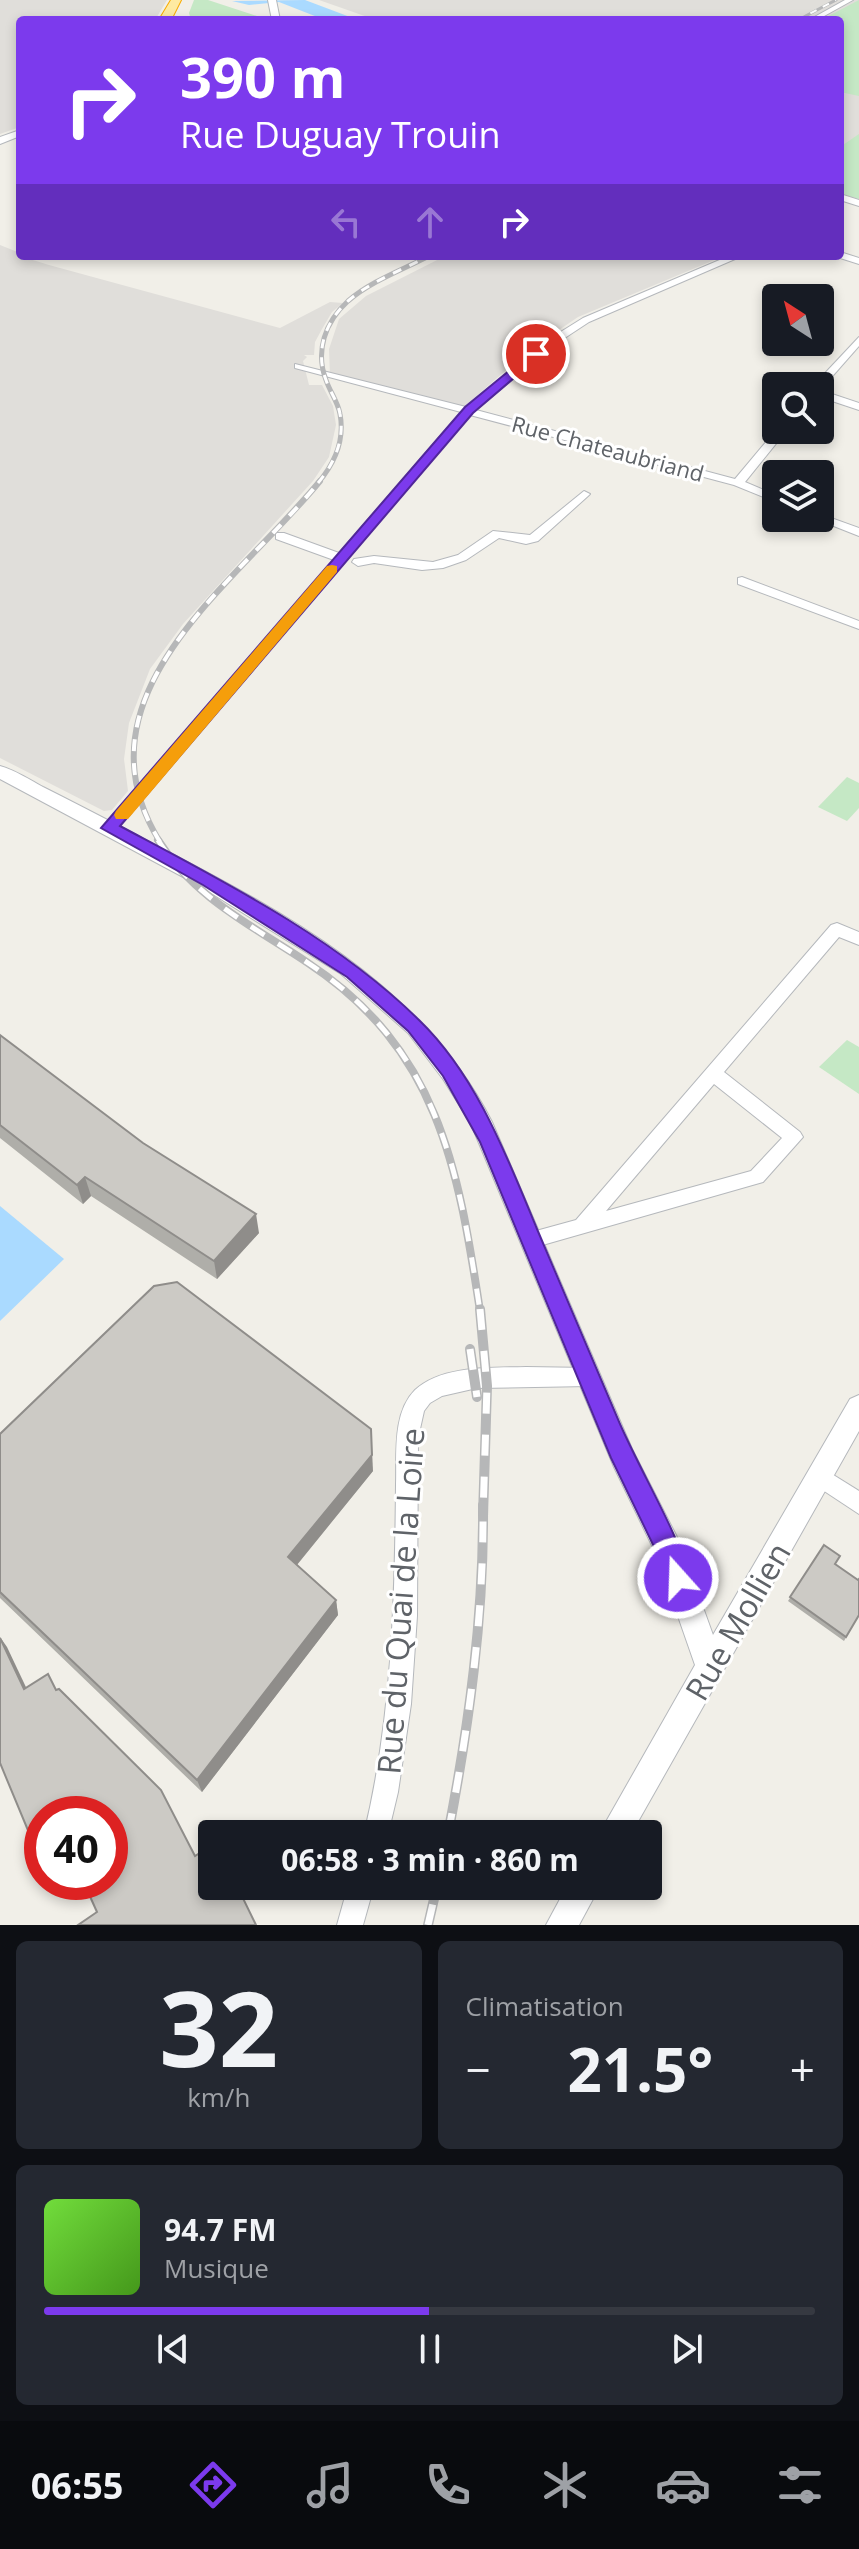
<!DOCTYPE html>
<html lang="fr">
<meta charset="utf-8">
<style>
body{margin:0;font-family:"Open Sans",sans-serif;background:#242831;color:#f1f3f6;height:100vh;display:flex;flex-direction:column;font-size:30px;white-space:nowrap}
*{box-sizing:border-box;margin:0}
p{font-size:26px;color:#9ea1a6}
.icon{flex:none;width:44px;height:44px;fill:none;stroke:currentColor;stroke-width:2;stroke-linecap:round;stroke-linejoin:round}
.map{position:relative;height:1925px;overflow:hidden}
.panel{display:flex;flex-direction:column;gap:16px;padding:16px;background:#0d0f14;flex:1}
.panel>*{flex:none}
.banner{position:absolute;left:16px;top:16px;width:828px;height:244px;border-radius:8px;box-shadow:0 4px 12px #0003;background:#7c3aed;color:#fff;overflow:hidden}
.needle{width:52px;rotate:324deg}
.tools{position:absolute;left:762px;top:284px;display:grid;gap:16px}
.tools a{display:grid;place-items:center;width:72px;height:72px;border-radius:8px;background:#171b24;box-shadow:0 4px 12px #0003;font-size:40px}
.speed{position:absolute;left:24px;top:1796px;display:flex;gap:16px;font-size:40px;font-weight:700;text-align:center}
.speed>*{display:grid;place-content:center;width:104px;height:104px;border-radius:50%;background:#171b24;box-shadow:0 4px 12px #0003;line-height:1}
.speed .limit{border:12px solid #d22;background:#fff;color:#111}
.pin{position:absolute;display:grid;place-items:center;width:68px;height:68px;color:#fff;margin:-34px;border:4px solid #fff;border-radius:50%;box-shadow:0 2px 8px #0007}
.me{position:absolute;width:88px;margin:-44px;rotate:340deg;stroke-linejoin:round;filter:drop-shadow(0 0 6px #0008)}
.turn{display:flex;align-items:center;gap:28px;height:168px;padding:0 32px;font-size:36px}
.turn .icon{width:104px;height:104px;stroke-width:2.5}
.turn b{display:block;font-size:56px;line-height:68px}
.lanes{display:flex;align-items:center;height:76px;padding:0 32px;background:#0003;justify-content:center;gap:40px;direction:ltr}
.lanes .off{opacity:.35}
.big{font-size:60px;font-weight:700;line-height:1.1}
.panel .widget{flex:1;display:flex;flex-direction:column;justify-content:center;gap:12px;min-width:0;padding:0 28px;border-radius:12px;background:#242831}
.panel .dial{align-items:center;gap:0}
.dial b{font-size:104px;line-height:1}
.song{display:flex;align-items:center;gap:24px}
.cover{width:96px;height:96px;border-radius:12px;background:linear-gradient(135deg,hsl(100 70% 55%),hsl(100 70% 35%))}
.played{height:8px;border-radius:4px;background:linear-gradient(90deg,#7c3aed 50%,#363941 50%)}
.keys{display:flex;justify-content:space-around;direction:ltr}
.heat{display:flex;justify-content:space-between;align-items:center;font-size:44px;direction:ltr}
.panel .tiles{flex:1;display:grid;gap:16px;grid-template-columns:1fr 1fr}
.widget:last-child{grid-column:span 2}
.trip{position:absolute;left:198px;top:1820px;width:464px;height:80px;border-radius:8px;background:#171b24;box-shadow:0 4px 12px #0003;font-weight:700;line-height:80px;text-align:center}
.dock{display:flex;height:128px;justify-content:space-around;align-items:center;background:#090b0e;color:#9ea1a6}
.dock .icon{width:56px;height:56px}
.dock .active{color:#7c3aed}
.dock b{font-size:36px;color:#f1f3f6}
.map>svg:first-child{display:block}
.industrial{fill:#e0deda}
.green{fill:#c5e8c5}
.water{fill:#aadaff}
.lines{fill:none;stroke-linecap:round;stroke-linejoin:round}
.minor-casing{stroke:#b5b8bc;stroke-width:2}
.tertiary-casing{stroke:#b5b8bc;stroke-width:2}
.trunk-casing{stroke:#f9ab00;stroke-width:2}
.minor{fill:#fff;fill-rule:evenodd}
.tertiary{fill:#fff;fill-rule:evenodd}
.trunk{fill:#feeaa1;fill-rule:evenodd}
.rail-far4-casing{stroke:#b6b7b8;stroke-width:3}
.rail-far3-casing{stroke:#b6b7b8;stroke-width:5}
.rail-far2-casing{stroke:#b6b7b8;stroke-width:6}
.rail-far1-casing{stroke:#b6b7b8;stroke-width:8}
.rail-casing{stroke:#b6b7b8;stroke-width:10}
.rail-far4{stroke:#fff;stroke-width:2;stroke-dasharray:7;stroke-linecap:butt}
.rail-far3{stroke:#fff;stroke-width:3;stroke-dasharray:9;stroke-linecap:butt}
.rail-far2{stroke:#fff;stroke-width:4;stroke-dasharray:12;stroke-linecap:butt}
.rail-far1{stroke:#fff;stroke-width:5;stroke-dasharray:16;stroke-linecap:butt}
.rail{stroke:#fff;stroke-width:7;stroke-dasharray:21;stroke-linecap:butt}
.wall{fill:#afaea9}
.shaded-wall{fill:#8f8d8a}
.building{fill:#cccac5;stroke:#8f8d8a;stroke-width:2}
.route{fill:#7c3aed;stroke:#51269a;stroke-width:2}
.slow{fill:#f59e0b}
.labels{text-anchor:middle;dominant-baseline:central;stroke-width:6;stroke-linejoin:round;paint-order:stroke}
.far-street-label{font-size:22px;fill:#5f6368;stroke:#fff}
.near-street-label{font-size:32px;fill:#5f6368;stroke:#fff}
</style>
<div class="map">
<svg width="859" height="1925" viewBox="0 0 859 1925">
<rect width="100%" height="100%" fill="#f1efe8"/>
<g class="industrial">
<path d="M0 0H167L155 20H20V127L0 134Z"/>
<path d="M319 0H859V187L840 199V20H376Z"/>
<path d="M0 245 20 253V256L49 265 280 328 330 302 343 303 332 312 322 329 315 342 314 355H304L307 357 303 361 309 385H322L333 406 336 425 329 457 313 481 183 624 150 669 129 723 124 759 128 791 112 810 104 811 0 758Z"/>
<path d="M445 256H724L578 317 528 351 465 406 330 376 329 349 339 319 366 296Z"/>
</g>
<g class="green">
<path d="M194 0H208L260 17 257 20H191L189 13Z"/>
<path d="M859 0V96L840 92V20H821Z"/>
<path d="M859 134V199L840 194V147Z"/>
<path d="M847 777 859 783V808L847 821 818 807Z"/>
<path d="M847 1040 859 1047V1094L819 1067Z"/>
</g>
<g class="water">
<path d="M305 0 358 20H325L279 2 249 5 232 1Z"/>
<path d="M0 1206 64 1259 0 1321Z"/>
</g>
<g class="lines">
<g class="minor-casing">
<g id="minor">
<path d="M845 0H853L817 20H809Z"/>
<path d="M840 252 859 258V264L837 257 840 256Z"/>
<path d="M729 256H742L589 322 551 347 476 410 735 479 776 430H787L745 482 776 495V502L734 485 470 415 115 832H105L103 828 105 824 334 560 276 539V533H284L339 553 461 412 295 368V364L466 407 543 343 583 318Z"/>
<path d="M859 337V346L822 388 813 386Z"/>
<path d="M820 390 859 403V410L820 397Z"/>
<path d="M584 491 590 494 588 496 538 541 526 544 499 538 466 560 443 568 422 570 374 563 358 566 352 562 354 559 374 556 433 562 458 555 493 531 530 535Z"/>
<path d="M820 514 859 528V536L816 519 820 518Z"/>
<path d="M742 577 859 621V629L738 584V578Z"/>
<path d="M837 923 859 932V945L839 937 724 1072 800 1132 803 1137 763 1182 532 1248 525 1246 523 1240 525 1234 576 1220 831 925ZM714 1084 782 1138 751 1171 606 1211Z"/>
<path d="M526 1367 589 1368 596 1370 599 1377 596 1384 589 1386 477 1388 442 1396 430 1403 424 1411 418 1438 417 1616 411 1704 398 1792 388 1834H364C392 1718 395 1602 396 1484 397 1455 392 1413 415 1390 442 1365 492 1368 526 1367Z"/>
<path d="M819 1466 859 1491V1514L812 1483 808 1476 812 1469Z"/>
<path d="M348 1886H374L363 1925H337Z"/>
</g>
</g>
<g class="tertiary-casing">
<g id="tertiary">
<path d="M268 0H276L280 20H272Z"/>
<path d="M20 130V136L0 144V137Z"/>
<path d="M840 194 859 200V206L840 200Z"/>
<path d="M0 766C15 770 30 780 43 787 69 800 94 813 119 826 260 900 417 974 492 1122L632 1449 679 1541 713 1635 850 1399 859 1395V1431L631 1834H599L695 1665 657 1556 614 1467 471 1124 443 1079 408 1033 341 974 200 886 0 779Z"/>
<path d="M567 1886H600L579 1925H546Z"/>
</g>
</g>
<g class="trunk-casing">
<path id="trunk" d="M171 0H181L171 20H159Z"/>
</g>
<use href="#minor" class="minor"/>
<use href="#tertiary" class="tertiary"/>
<use href="#trunk" class="trunk"/>
<g class="rail-far4-casing">
<path id="rail-far4" d="M798 20 836 0"/>
</g>
<g class="rail-far3-casing">
<path id="rail-far3" d="M318 483C334 464 345 440 340 414 338 402 330 392 326 380 315 351 325 322 348 301 371 281 402 270 429 256"/>
</g>
<g class="rail-far2-casing">
<path id="rail-far2" d="M160 842C69 695 237 583 320 481"/>
</g>
<g class="rail-far1-casing">
<path id="rail-far1" d="M158 840C194 898 253 926 308 963 438 1049 458 1166 480 1311"/>
</g>
<g class="rail-casing">
<g id="rail">
<path d="M480 1309 487 1386 483 1516"/>
<path d="M470 1349 477 1397"/>
<path d="M448 1834C469 1725 484 1616 483 1505"/>
<path d="M428 1925 437 1886"/>
</g>
</g>
<use href="#rail-far4" class="rail-far4"/>
<use href="#rail-far3" class="rail-far3"/>
<use href="#rail-far2" class="rail-far2"/>
<use href="#rail-far1" class="rail-far1"/>
<use href="#rail" class="rail"/>
</g>
<g class="wall">
<path d="M0 1035 259 1233 217 1279 91 1196 83 1204 0 1138Z"/>
<path d="M0 1434 373 1471 297 1565 336 1600 338 1615 202 1792 0 1598Z"/>
<path d="M824 1545 835 1564 859 1615 844 1641 788 1601Z"/>
</g>
<g class="shaded-wall">
<path d="M85 1177 91 1196 83 1204 77 1185Z"/>
<path d="M256 1214 259 1233 217 1279 214 1261Z"/>
<path d="M371 1429 373 1471 291 1572 288 1557Z"/>
<path d="M336 1600 338 1615 202 1792 197 1780Z"/>
<path d="M0 1637 7 1647 33 1702 24 1689Z"/>
<path d="M52 1882H63L57 1887Z"/>
</g>
<g class="building">
<path d="M0 1035 143 1143 256 1214 214 1261 85 1177 77 1185 0 1125Z"/>
<path d="M177 1282 371 1429 372 1455 288 1557 336 1600 197 1780 0 1592V1434L154 1286Z"/>
<path d="M824 1545 840 1556 835 1564 858 1580 859 1579V1615L846 1637 790 1597Z"/>
<path d="M0 1638 24 1689 48 1674 56 1690 59 1689 161 1790 195 1856 212 1845V1886H237L256 1925H78L97 1912 88 1892 103 1882H110V1814H42V1864L0 1763Z"/>
</g>
<path class="route" d="M532 352 542 354 473 413 120 826C223 881 336 938 419 1020 477 1076 507 1157 537 1229 565 1294 593 1359 620 1424 643 1476 673 1524 691 1578L687 1587 678 1591 669 1587 658 1555 611 1458 480 1142 443 1076 408 1031 347 977 203 885 101 828 465 407Z"/>
<path class="slow" d="M332 565 337 566V572L128 819H116L114 815 116 811 327 566Z"/>
<g class="labels">
<g class="far-street-label">
<text transform="translate(608 448) rotate(15)">Rue Chateaubriand</text>
</g>
<g class="near-street-label">
<text transform="translate(400 1601) rotate(-86)">Rue du Quai de la Loire</text>
<text transform="translate(737 1621) rotate(-60)">Rue Mollien</text>
</g>
</g>
</svg>
<div class="tools">
<a><svg class="needle" viewBox="-14 -14 28 28"><path d="M0-13l5 13h-10z" fill="#e53935"/><path d="M0 13l5-13h-10z" fill="#9ea1a6"/></svg></a>
<a><svg class="icon" aria-label="search" viewBox="0 0 24 24"><circle cx="10" cy="10" r="6"/><path d="M15 15l6 6"/></svg></a>
<a><svg class="icon" aria-label="layers" viewBox="0 0 24 24"><path d="M12 4l9 5-9 5-9-5zM3 14l9 5 9-5"/></svg></a>
</div>
<div class="speed"><div class="limit">40</div></div>
<div class="pin" style="left:536px;top:354px;background:#d93025"><svg class="icon" aria-label="arrive" viewBox="0 0 24 24"><path d="M6 21V4h12l-3 4 3 4H6"/></svg></div>
<svg class="me" style="left:678px;top:1578px" viewBox="-20 -20 40 40"><circle r="17" fill="#7c3aed" stroke="#fff" stroke-width="3"/><path d="M0-11L8 9 0 5-8 9z" fill="#fff"/></svg>
<div class="trip">06:58 · 3 min · 860 m</div>
<div class="banner">
<div class="turn"><svg class="icon" aria-label="right" viewBox="0 0 24 24"><path d="M7 20v-9h11M14 6l5 5-5 5"/></svg><div><b>390 m</b>Rue Duguay Trouin</div></div>
<div class="lanes"><svg class="icon off" aria-label="left" viewBox="0 0 24 24"><path d="M17 20v-9H6M10 6l-5 5 5 5"/></svg><svg class="icon off" aria-label="ahead" viewBox="0 0 24 24"><path d="M12 20V5M6 11l6-6 6 6"/></svg><svg class="icon" aria-label="right" viewBox="0 0 24 24"><path d="M7 20v-9h11M14 6l5 5-5 5"/></svg></div>
</div>
</div>
<section class="panel">
<div class="tiles">
<div class="widget dial"><b>32</b><p>km/h</p></div>
<div class="widget"><p>Climatisation</p>
<div class="heat"><a>−</a><b class="big">21.5°</b><a>+</a></div>
</div>
<div class="widget">
<div class="song"><i class="cover"></i><div><b>94.7 FM</b><p>Musique</p></div></div>
<div class="played"></div>
<div class="keys"><svg class="icon" aria-label="previous" viewBox="0 0 24 24"><path d="M18 5L8 12l10 7zM5 5v14"/></svg><svg class="icon" aria-label="pause" viewBox="0 0 24 24"><path d="M8 5v14M16 5v14"/></svg><svg class="icon" aria-label="next" viewBox="0 0 24 24"><path d="M6 5l10 7-10 7zM19 5v14"/></svg></div>
</div>
</div>
</section>
<nav class="dock">
<b>06:55</b>
<svg class="icon active" aria-label="directions" viewBox="0 0 24 24"><path d="M12 3l9 9-9 9-9-9zM9 14v-3h6M13 9l2 2-2 2"/></svg>
<svg class="icon" aria-label="music" viewBox="0 0 24 24"><path d="M9 18V5l10-2v13"/><circle cx="6" cy="18" r="3"/><circle cx="16" cy="16" r="3"/></svg>
<svg class="icon" aria-label="phone" viewBox="0 0 24 24"><path d="M5 4h4l2 5-3 2q2 4 5 5l2-3 5 2v4C11 20 4 13 5 4z"/></svg>
<svg class="icon" aria-label="climate" viewBox="0 0 24 24"><path d="M12 3v18M4 7l16 10M4 17L20 7"/></svg>
<svg class="icon" aria-label="car" viewBox="0 0 24 24"><path d="M5 17H2v-5l4-1 3-4h7l3 4 3 1v5h-3M9 17h6M6 11h13"/><circle cx="7" cy="17" r="2"/><circle cx="17" cy="17" r="2"/></svg>
<svg class="icon" aria-label="filters" viewBox="0 0 24 24"><path d="M4 7h16M4 17h16"/><circle cx="9" cy="7" r="2"/><circle cx="15" cy="17" r="2"/></svg>
</nav>
